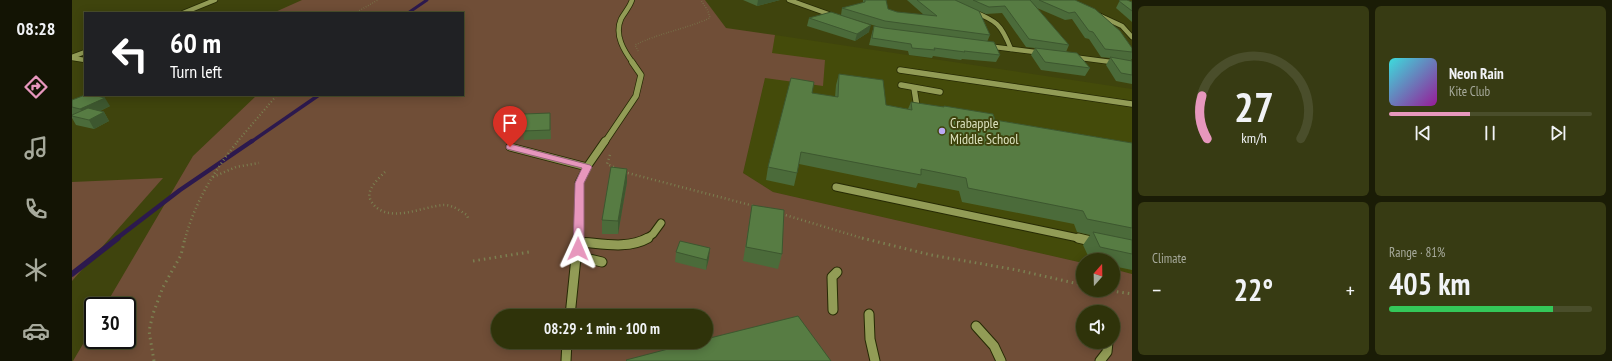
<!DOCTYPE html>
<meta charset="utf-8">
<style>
body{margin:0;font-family:"PT Sans Narrow",sans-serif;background:#373b13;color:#f1f3f6;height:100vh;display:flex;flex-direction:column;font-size:15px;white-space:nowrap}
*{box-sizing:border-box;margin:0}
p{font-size:13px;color:#a7aa9c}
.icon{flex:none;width:22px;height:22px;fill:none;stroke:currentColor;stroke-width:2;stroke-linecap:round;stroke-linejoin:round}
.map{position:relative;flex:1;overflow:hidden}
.panel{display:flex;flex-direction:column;gap:6px;padding:6px;background:#1a1c06;width:480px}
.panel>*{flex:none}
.hud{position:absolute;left:12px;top:12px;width:380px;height:84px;border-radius:0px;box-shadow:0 2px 10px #0003,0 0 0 1px #4a4e2b;background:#202124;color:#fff;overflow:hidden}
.needle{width:26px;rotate:20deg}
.buttons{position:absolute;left:1004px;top:253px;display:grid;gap:8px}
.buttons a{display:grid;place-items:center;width:44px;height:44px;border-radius:50%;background:#2f330a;box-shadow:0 2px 10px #0003,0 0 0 1px #4a4e2b;font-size:20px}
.speed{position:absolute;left:12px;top:297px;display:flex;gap:8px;font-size:20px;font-weight:700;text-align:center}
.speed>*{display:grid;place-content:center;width:52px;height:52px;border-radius:50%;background:#2f330a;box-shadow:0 2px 10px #0003,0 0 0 1px #4a4e2b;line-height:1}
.speed .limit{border:2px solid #111;border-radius:6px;background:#fff;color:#111}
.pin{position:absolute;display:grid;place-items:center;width:34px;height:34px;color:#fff;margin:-41px -17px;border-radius:50% 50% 50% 0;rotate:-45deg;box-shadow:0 0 4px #0007}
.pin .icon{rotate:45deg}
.me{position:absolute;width:44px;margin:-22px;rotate:1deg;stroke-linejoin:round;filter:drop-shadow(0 0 3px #0008)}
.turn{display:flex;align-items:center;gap:14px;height:84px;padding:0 20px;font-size:18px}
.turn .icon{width:52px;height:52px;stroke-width:2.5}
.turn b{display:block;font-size:28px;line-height:34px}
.big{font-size:30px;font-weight:700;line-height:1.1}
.panel .widget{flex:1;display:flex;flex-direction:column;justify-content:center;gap:6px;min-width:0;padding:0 14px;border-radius:6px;background:#373b13}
.panel .dial{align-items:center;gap:0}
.dial svg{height:104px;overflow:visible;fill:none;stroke:#4a4e2b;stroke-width:7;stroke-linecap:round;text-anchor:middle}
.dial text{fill:#f1f3f6;stroke:none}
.song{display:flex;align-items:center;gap:12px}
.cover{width:48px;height:48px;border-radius:6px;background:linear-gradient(135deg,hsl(180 70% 55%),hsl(300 70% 35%))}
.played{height:4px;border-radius:2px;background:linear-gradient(90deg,#e797bd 40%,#4a4e2b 40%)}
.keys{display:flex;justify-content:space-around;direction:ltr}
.heat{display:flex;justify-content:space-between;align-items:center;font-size:22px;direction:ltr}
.charge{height:6px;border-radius:3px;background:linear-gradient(90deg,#34c759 81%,#4a4e2b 0)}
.panel .tiles{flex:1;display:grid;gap:6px;grid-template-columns:repeat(2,1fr)}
.trip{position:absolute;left:419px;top:309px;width:222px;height:40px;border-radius:20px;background:#2f330a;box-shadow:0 2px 10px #0003,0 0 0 1px #4a4e2b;font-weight:700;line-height:40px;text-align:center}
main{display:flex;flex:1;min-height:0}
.tab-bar{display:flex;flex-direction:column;width:72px;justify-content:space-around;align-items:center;background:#131404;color:#a7aa9c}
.tab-bar .icon{width:28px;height:28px}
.tab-bar .selected{color:#e797bd}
.tab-bar b{font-size:18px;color:#f1f3f6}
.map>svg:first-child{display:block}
.built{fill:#444b0a}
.green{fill:#704e37;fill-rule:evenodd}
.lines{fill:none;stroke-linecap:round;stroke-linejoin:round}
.stream-far3{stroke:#2c194e;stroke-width:3}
.stream-far2{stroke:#2c194e;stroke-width:3.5}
.stream-far1{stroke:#2c194e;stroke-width:4.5}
.stream{stroke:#2c194e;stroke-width:5.5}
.minor-far3-casing{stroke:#262a04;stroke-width:6}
.minor-far2-casing{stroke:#262a04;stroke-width:7}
.minor-far1-casing{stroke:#262a04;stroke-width:9}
.minor-casing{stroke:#262a04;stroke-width:11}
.path-far3{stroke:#7b8051;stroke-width:1.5;stroke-dasharray:0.5 2;stroke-linecap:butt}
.path-far2{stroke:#7b8051;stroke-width:2;stroke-dasharray:1 2.5;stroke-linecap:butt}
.path-far1{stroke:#7b8051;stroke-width:2.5;stroke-dasharray:1 3;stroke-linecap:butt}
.path{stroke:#7b8051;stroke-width:3;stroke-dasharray:1.5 4;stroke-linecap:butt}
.minor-far3{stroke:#929c56;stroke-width:4.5}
.minor-far2{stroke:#929c56;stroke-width:5.5}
.minor-far1{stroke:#929c56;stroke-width:7}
.minor{stroke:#929c56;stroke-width:9}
.wall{fill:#4b6b3a}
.shaded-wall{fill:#3d572f}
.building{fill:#577c43;stroke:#3d572f}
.route{fill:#e797bd;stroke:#96627b}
.poi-dot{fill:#bca9f5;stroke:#3f440d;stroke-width:1.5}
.labels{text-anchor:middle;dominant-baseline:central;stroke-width:4;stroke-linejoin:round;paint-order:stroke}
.poi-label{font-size:14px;fill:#dbe1be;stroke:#3f440d;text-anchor:start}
</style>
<main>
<nav class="tab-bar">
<b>08:28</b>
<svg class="icon selected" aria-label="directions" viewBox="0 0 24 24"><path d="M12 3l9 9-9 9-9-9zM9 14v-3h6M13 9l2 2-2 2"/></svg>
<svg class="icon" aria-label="music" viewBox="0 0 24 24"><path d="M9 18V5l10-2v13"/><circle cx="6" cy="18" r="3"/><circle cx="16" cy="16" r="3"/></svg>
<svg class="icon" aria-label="phone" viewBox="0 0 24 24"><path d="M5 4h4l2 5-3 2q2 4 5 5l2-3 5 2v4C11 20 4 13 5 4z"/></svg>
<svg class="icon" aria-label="climate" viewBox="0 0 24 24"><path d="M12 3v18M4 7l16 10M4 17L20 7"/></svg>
<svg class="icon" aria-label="car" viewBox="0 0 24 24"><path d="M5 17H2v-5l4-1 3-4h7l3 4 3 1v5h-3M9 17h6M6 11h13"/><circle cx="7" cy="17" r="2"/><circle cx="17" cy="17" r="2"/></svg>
</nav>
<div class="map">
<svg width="1060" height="361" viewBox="0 0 1060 361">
<rect width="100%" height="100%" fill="#3f440d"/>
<path class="built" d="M703 35 1060 89V274L1041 269V260H1011V263L701 192 671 173Z"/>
<g class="green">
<path d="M230 0H633L654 28 703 35 700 53 753 60 751 86 693 78 671 173 701 192 1011 263V290H1041V269L1060 274V361H1L21 327V340H55V306H33L121 156 185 95H391V13H201ZM1011 312H1041V342H1011ZM426 316H634V342H426Z"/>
<path d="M91 178 0 281V182Z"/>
</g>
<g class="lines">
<path class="stream-far3" d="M336 13 355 0"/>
<path class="stream-far2" d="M179 142 247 95"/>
<path class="stream-far1" d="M44 239 108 190 180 141"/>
<path class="stream" d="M0 274 46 238"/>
<g class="minor-far3-casing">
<g id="minor-far3">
<path d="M560 0C558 7 552 13 549 19 542 35 552 51 561 63"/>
<path d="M717 0 762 16"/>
<path d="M900 11C925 21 929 24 939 49"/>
<path d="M111 13 143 0"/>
<path d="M1024 14 1050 26 1060 37"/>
<path d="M915 46 971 53"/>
<path d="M0 57 13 52"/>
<path d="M1001 57 1047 63"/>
<path d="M0 58 13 60"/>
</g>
</g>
<g class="minor-far2-casing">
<g id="minor-far2">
<path d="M1040 62 1060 65"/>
<path d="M828 70 1060 104"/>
<path d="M829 85 868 92"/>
<path d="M842 88 845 107 849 108"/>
<path d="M533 142 564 96 569 75 560 62"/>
</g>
</g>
<g class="minor-far1-casing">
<g id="minor-far1">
<path d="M438 147 515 167"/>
<path d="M764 187 1011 239"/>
<path d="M506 239 507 183 515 167 533 141"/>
<path d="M574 239 581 234 589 223"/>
</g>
</g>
<g class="minor-casing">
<g id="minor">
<path d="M1006 238 1023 242"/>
<path d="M506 242C528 243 555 250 576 238"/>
<path d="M505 256 530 262"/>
<path d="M761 310 760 277 765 272"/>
<path d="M797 314 798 339 803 361"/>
<path d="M498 316 506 238"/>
<path d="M904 326 922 346 929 361"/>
<path d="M494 361 495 342"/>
<path d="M1028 361 1035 352 1036 342"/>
</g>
</g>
<g class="path-far3">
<path d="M283 13 306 0"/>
<path d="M566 51 563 45C587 33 614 29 638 18L636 11 629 0"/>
</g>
<path class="path-far2" d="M165 142 205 95"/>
<g class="path-far1">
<path d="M538 155 535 164 544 168"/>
<path d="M313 172C306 179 293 190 299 201 314 226 351 206 372 205 381 205 388 211 395 215L396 218"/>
<path d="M552 172 682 206"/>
<path d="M141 177 164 167 187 163"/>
<path d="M710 214 793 239"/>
<path d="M113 239C123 202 142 171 166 141"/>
</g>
<g class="path">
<path d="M790 238 859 255 945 270 1011 285"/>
<path d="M401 261 457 252"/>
<path d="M1034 290 1060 294"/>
<path d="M82 361 77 331 81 314 91 287 109 255 113 238"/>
</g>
<use href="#minor-far3" class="minor-far3"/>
<use href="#minor-far2" class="minor-far2"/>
<use href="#minor-far1" class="minor-far1"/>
<use href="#minor" class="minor"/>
</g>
<g class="wall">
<path d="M671 0H708L685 6Z"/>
<path d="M791 0H814L816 9 825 12 852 15 835 0H1003L1060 48V59L1059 60 1060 61V84L1044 81 1034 65 1038 58 1029 57 1017 39 1013 38 1000 19 993 20 965 8 997 45 994 52 1018 68 1013 76 969 70 959 55 963 48 954 47 930 13 914 14 907 11 918 35 915 42 928 55 924 62 890 59 889 60 861 56 860 58 837 55 836 51 797 45 800 33 802 26 807 27 771 16 797 32 783 41 735 26 737 18 769 15 770 8 791 3Z"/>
<path d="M1048 0 1060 2V22L1044 8Z"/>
<path d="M767 74 814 105 836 109 839 102 871 107 872 106 923 120 1060 143V270L1041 266V260H1018L1011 245 1018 235 1005 232 1002 224 890 202 887 191 846 183 844 188 727 164 722 186 694 180 696 167 740 93 763 97 764 85Z"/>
<path d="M0 100 38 106 28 111 32 112 37 121 22 129 4 125 0 118V115H1H0Z"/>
<path d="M478 113 479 139 452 140 451 131Z"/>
<path d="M555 169V182L546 234H530V220Z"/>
<path d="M680 205 710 254 706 269 671 261 678 218Z"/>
<path d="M604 252 637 258 634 270 603 262Z"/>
</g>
<g class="shaded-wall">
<path d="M686 0H708L685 6Z"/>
<path d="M799 25 797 32 783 41 785 34Z"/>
<path d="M33 98 38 106 14 118 8 109Z"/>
<path d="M32 112 37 121 22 129 17 120Z"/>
<path d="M555 169V182L546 234V221Z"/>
<path d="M638 248 637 258 634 270 635 260Z"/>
</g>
<g class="building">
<path d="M793 0H814L816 9 825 12 865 16 845 0H883L907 11 918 35 813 21 770 8 793 2Z"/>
<path d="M901 0H958L997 45 957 39 933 6 917 7Z"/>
<path d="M967 0H1003L1023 9 1048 31 1060 48V52L1033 49 1021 32 1017 31 1003 12 997 13Z"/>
<path d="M1048 0H1055L1060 2V11L1047 1Z"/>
<path d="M759 12 799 25 785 34 737 18Z"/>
<path d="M802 26 812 28 922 42 928 55 892 51 893 52 862 48 863 50 840 48 839 44 800 38Z"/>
<path d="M963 48 1005 53 1018 68 973 62Z"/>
<path d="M1038 57 1060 61V75L1049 73Z"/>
<path d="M767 74 811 80 814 105 840 110 839 102 872 107V106L921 114 923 120 1060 143V228L1015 219 1011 211 896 188 894 178 849 169V175L729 152 725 173 696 167 719 78 742 82 740 93 766 97Z"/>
<path d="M13 95H21L33 98 8 109 0 107V100Z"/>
<path d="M16 108 32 112 17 120 0 116V115Z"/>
<path d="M478 113V130L451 131 452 114Z"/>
<path d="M539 167 555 169 546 221 530 220Z"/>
<path d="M680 205 712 210 710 254 674 247Z"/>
<path d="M1021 232 1060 240V254L1028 247Z"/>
<path d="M608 241 638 248 635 260 604 252Z"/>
<path d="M726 316 759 361H555L554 360 623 342H634V339Z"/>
</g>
<path class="route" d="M438 144 518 165 520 167 512 183V249L510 252H503L501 249 503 183 510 168 435 149 434 147 435 145Z"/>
<circle class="poi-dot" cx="870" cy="131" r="4"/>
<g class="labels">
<g class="poi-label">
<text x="878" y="123">Crabapple<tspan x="878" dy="16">Middle School</tspan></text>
</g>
</g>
</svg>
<div class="buttons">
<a><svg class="needle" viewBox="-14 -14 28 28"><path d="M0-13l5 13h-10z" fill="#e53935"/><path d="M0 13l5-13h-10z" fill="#a7aa9c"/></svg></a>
<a><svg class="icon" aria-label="sound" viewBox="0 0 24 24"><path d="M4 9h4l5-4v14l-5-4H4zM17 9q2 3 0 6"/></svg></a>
</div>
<div class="speed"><div class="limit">30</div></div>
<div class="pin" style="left:438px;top:147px;background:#d93025"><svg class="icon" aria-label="arrive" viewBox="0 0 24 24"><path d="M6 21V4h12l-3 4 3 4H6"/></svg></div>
<svg class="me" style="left:506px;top:249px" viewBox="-20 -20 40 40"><path d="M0-17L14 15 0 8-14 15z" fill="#e797bd" stroke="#fff" stroke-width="4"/></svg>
<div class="trip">08:29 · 1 min · 100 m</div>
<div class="hud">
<div class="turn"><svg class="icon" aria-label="left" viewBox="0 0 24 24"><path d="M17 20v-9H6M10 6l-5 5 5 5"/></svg><div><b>60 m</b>Turn left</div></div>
</div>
</div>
<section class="panel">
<div class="tiles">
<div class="widget dial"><svg viewBox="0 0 100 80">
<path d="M14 69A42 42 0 1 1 86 69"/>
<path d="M14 69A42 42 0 0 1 10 36" stroke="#e797bd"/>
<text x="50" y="56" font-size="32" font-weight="700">27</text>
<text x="50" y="72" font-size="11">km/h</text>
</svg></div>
<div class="widget">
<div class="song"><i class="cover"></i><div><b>Neon Rain</b><p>Kite Club</p></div></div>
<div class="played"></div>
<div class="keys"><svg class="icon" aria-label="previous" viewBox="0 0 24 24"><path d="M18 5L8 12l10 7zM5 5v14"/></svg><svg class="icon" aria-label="pause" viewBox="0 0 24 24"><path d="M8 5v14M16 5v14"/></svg><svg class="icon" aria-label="next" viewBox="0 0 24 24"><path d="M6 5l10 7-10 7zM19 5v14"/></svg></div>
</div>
<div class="widget"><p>Climate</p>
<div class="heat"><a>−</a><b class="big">22°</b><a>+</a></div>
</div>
<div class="widget"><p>Range · 81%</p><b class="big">405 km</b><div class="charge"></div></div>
</div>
</section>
</main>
